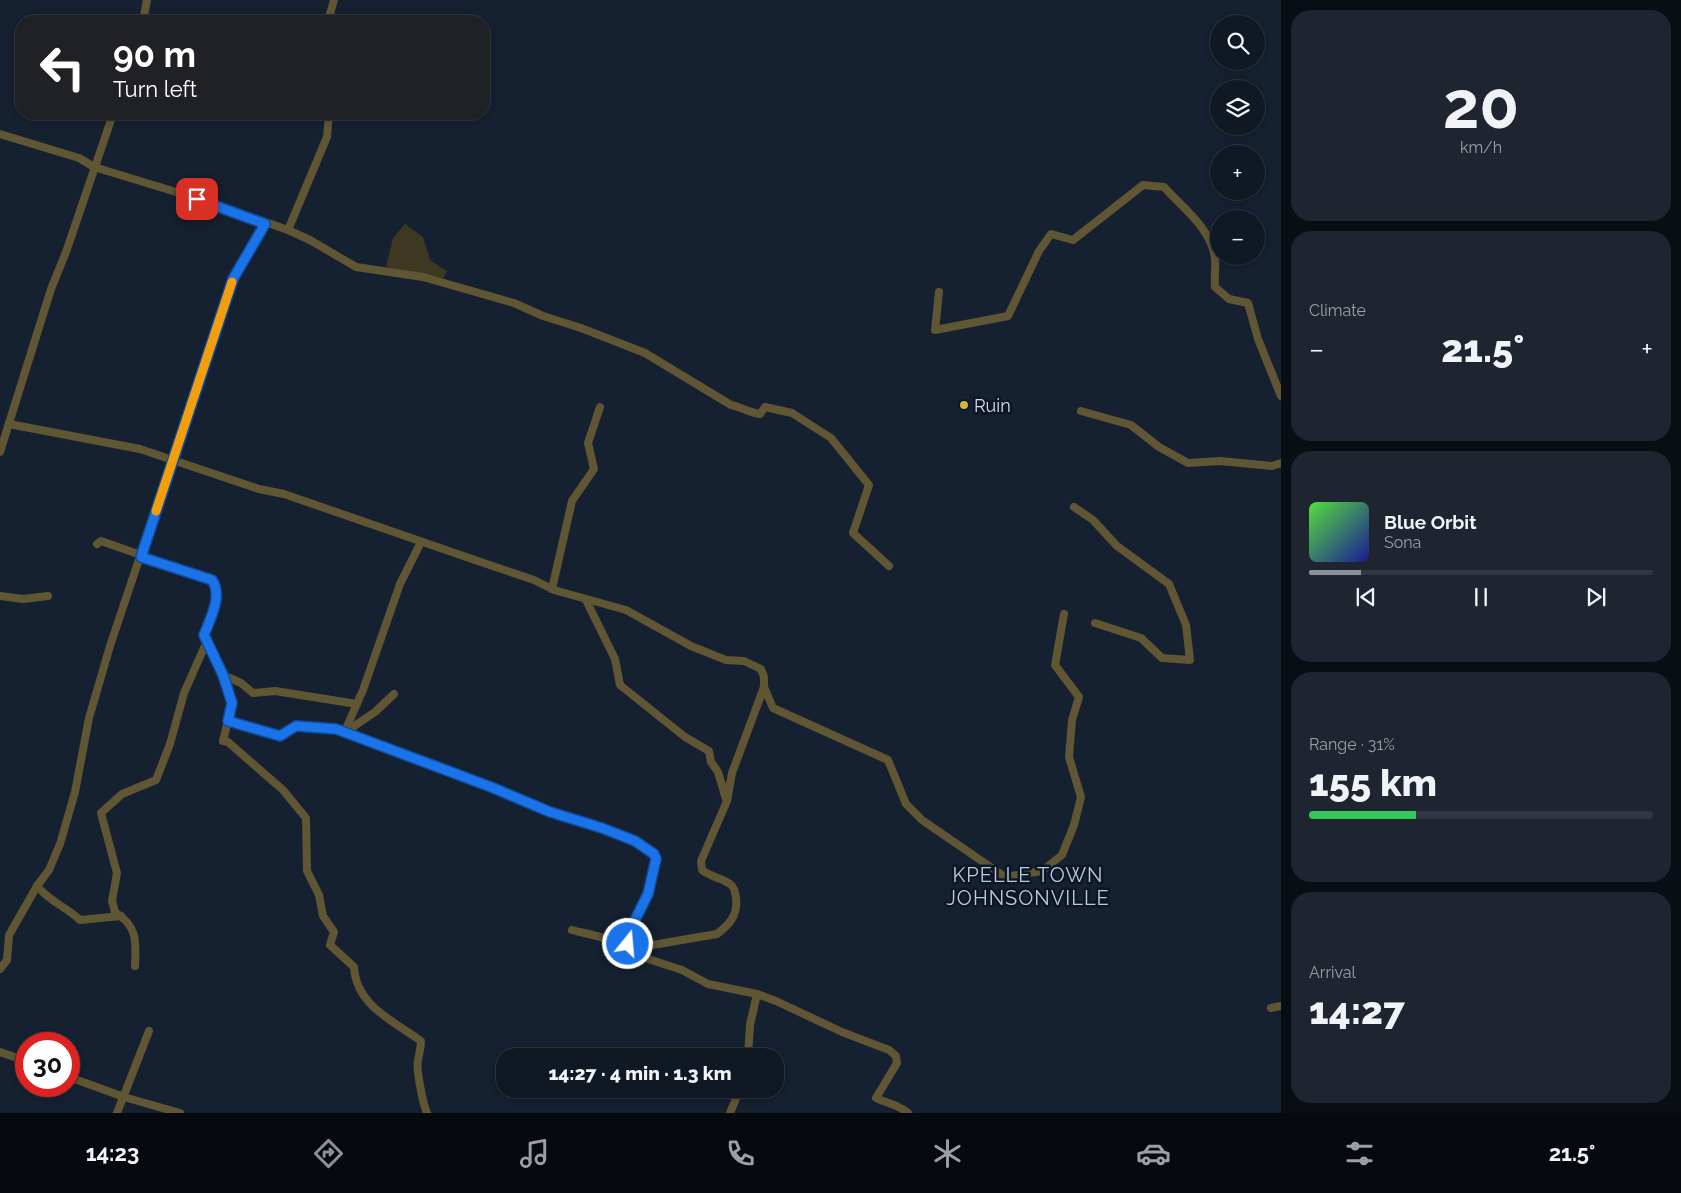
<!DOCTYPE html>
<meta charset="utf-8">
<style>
body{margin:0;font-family:Raleway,sans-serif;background:#1e2531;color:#f1f3f6;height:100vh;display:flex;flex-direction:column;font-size:19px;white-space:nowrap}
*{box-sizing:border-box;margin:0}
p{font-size:16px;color:#9ca0a6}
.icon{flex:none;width:28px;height:28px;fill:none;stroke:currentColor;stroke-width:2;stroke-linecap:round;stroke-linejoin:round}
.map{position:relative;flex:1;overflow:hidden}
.sheet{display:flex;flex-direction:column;gap:10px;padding:10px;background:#090d14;width:400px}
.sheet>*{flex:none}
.top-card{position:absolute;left:15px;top:15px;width:475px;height:105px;border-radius:20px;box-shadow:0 2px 8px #0003,0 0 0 1px #303741;background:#202124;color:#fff;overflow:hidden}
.fabs{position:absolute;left:1210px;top:15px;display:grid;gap:10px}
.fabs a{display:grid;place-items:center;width:55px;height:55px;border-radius:50%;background:#101824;box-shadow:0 2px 8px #0003,0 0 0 1px #303741;font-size:25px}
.speed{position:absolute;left:15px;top:1032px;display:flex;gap:10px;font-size:25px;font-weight:700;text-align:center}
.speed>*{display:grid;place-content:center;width:65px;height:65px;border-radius:50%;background:#101824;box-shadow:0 2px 8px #0003,0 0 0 1px #303741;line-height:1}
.speed .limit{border:8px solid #d22;background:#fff;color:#111}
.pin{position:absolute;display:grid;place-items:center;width:42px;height:42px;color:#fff;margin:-21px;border-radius:10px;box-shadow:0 2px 8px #0006}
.me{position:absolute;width:55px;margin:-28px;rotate:17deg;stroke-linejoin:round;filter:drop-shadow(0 0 4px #0008)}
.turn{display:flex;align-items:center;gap:18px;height:105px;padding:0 15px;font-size:22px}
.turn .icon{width:65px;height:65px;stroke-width:2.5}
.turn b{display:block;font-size:35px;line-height:42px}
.big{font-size:38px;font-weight:800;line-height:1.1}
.sheet .widget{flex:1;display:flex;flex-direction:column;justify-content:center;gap:8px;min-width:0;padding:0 18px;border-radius:20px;background:#1e2531}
.sheet .dial{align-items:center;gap:0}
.dial b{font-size:65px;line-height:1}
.song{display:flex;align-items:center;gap:15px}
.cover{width:60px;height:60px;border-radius:8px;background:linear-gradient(135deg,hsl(110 70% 55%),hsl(240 70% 35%))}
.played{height:5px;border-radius:2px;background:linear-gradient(90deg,#8c9099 15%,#303741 15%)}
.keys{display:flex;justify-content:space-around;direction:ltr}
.heat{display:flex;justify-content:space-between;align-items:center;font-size:28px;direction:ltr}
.charge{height:8px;border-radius:4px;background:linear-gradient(90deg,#34c759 31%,#303741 0)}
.trip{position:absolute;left:496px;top:1048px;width:288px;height:50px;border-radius:20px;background:#101824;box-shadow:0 2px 8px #0003,0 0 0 1px #303741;font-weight:800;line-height:50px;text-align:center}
.tabs{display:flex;height:80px;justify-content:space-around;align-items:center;background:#060a0e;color:#9ca0a6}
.tabs .icon{width:35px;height:35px}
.tabs .selected{color:#8c9099}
.tabs b{font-size:22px;color:#f1f3f6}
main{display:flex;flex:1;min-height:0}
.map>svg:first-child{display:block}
.green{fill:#3e3823}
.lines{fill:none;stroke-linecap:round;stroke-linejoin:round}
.minor{stroke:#615634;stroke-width:8}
.route-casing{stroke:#114b97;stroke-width:12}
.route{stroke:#1a73e8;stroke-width:9}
.slow{stroke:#f59e0b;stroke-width:9}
.poi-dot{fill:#d7b434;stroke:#0c1726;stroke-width:2}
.labels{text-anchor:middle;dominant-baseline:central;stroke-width:5;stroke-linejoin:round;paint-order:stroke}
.poi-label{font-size:18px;fill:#d3dbe6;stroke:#0c1726;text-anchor:start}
.quarter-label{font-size:20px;letter-spacing:1px;fill:#b9c9de;stroke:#0c1726}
</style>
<main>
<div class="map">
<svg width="1281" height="1113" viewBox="0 0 1281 1113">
<rect width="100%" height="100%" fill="#152030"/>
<path class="green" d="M405 224 423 237 430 260 447 271 441 282 424 275 386 267 393 238Z"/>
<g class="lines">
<g class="minor">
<path d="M143 21 147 0"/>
<path d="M328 21 334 0"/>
<path d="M0 134 79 158 94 167 209 202 288 230 310 240 356 267 423 277 514 303 543 316 581 328 645 353 731 405C741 407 750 413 760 414L765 407 792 413 831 438 869 485 853 533 889 566"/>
<path d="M288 230 327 137 329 114"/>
<path d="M939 292 935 330 1008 316 1039 251 1051 234 1073 240 1143 185 1164 187C1183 208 1212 229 1215 259 1216 268 1214 277 1215 287L1229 299 1248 303 1258 339 1281 396"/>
<path d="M1081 411 1131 425 1159 447 1188 463 1220 461 1272 466 1281 463"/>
<path d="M9 424 140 449 259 489 284 494 472 559 534 580 554 590 626 610 691 646 726 660 744 661 761 669 764 677V687L732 773 727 801 701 861 702 870C711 877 722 878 730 884 735 888 735 892 736 898 738 915 730 924 717 934L629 949"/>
<path d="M0 452 51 289 66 252 113 114"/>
<path d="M1074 507 1093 520 1117 546 1169 584 1186 625 1190 660 1162 658 1141 638 1095 623"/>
<path d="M421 542 400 584 363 690 344 733C413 756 481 783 548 811 581 825 617 831 648 849L654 854 656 859 648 894 630 936 629 949"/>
<path d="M97 544 101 541 212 580C222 596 210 619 204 635L223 675 241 683 253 693 275 691 357 704"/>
<path d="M552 589 572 501 594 469 588 443 600 407"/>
<path d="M0 596 23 599 48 596"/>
<path d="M586 600 615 659 620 685 685 737 709 751 711 762 718 772 726 799"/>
<path d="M223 675 232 703 223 741 228 742 283 790 306 818 307 871 319 895 323 916 334 932 330 945 354 967C356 1005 393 1021 421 1041 421 1049 419 1053 418 1061 416 1070 423 1104 427 1113"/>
<path d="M764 687 773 708 888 760 906 804 922 820 1005 877 1042 871 1062 855 1074 825 1081 797 1069 757 1072 720 1079 697 1055 665 1064 614"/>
<path d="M228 721 280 736 296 726 335 729 344 733 375 712 394 694"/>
<path d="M121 916 80 920C65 906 50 902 37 886L49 870 60 844 75 792 89 718 110 646 233 279 265 224"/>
<path d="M572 930C591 935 620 939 633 954L682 970 708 984 757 994 776 1001 842 1032 889 1050 896 1056 897 1063 876 1098C886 1103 899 1105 908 1113"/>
<path d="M135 966C136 941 138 927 115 912L112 901 117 873 101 813 122 794 156 780 170 744 184 693 207 641"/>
<path d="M0 969 7 960 9 935 37 886"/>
<path d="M1271 1008 1281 1006"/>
<path d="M0 1052 26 1061"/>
<path d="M748 1056 750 1025 757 994"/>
<path d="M69 1077 124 1097 180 1113"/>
<path d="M117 1113 149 1031"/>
<path d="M730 1113 740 1089"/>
</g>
</g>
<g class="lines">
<g class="route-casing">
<path id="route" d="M197 199 265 224 233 279 141 557 212 580C223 596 210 619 204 635L223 675 232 703 228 721 280 736 296 726 336 729 491 787 550 812 602 828 635 841 654 854 656 859 648 894 635 920 628 944"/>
</g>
<use href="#route" class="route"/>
<path class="slow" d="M156 511 232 282"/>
</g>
<circle class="poi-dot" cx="964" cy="405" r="5"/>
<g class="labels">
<g class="poi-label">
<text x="974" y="405">Ruin</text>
</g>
<g class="quarter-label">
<text x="1028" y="875">KPELLE TOWN<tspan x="1028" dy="23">JOHNSONVILLE</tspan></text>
</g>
</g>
</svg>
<div class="fabs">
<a><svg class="icon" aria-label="search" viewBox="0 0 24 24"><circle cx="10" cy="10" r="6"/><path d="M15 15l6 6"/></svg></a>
<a><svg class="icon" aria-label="layers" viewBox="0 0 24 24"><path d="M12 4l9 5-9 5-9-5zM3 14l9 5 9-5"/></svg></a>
<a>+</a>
<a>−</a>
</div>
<div class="speed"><div class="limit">30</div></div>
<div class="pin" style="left:197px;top:199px;background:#d93025"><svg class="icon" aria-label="arrive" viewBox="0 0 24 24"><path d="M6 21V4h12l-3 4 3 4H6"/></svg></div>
<svg class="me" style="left:628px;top:944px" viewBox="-20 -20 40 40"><circle r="17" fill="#1a73e8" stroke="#fff" stroke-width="3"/><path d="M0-11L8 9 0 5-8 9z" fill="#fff"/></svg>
<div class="trip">14:27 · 4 min · 1.3 km</div>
<div class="top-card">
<div class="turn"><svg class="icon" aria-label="left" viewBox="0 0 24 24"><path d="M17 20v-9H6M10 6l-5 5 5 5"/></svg><div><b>90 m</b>Turn left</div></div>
</div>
</div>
<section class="sheet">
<div class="widget dial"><b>20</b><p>km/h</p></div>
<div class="widget"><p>Climate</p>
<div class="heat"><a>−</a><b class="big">21.5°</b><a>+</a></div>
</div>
<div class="widget">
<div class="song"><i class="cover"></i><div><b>Blue Orbit</b><p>Sona</p></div></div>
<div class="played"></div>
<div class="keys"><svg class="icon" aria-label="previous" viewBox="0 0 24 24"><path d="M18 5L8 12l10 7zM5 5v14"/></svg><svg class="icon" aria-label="pause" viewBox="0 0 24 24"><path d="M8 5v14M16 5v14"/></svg><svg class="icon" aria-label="next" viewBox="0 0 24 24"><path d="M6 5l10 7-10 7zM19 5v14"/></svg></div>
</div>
<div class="widget"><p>Range · 31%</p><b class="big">155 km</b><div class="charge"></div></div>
<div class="widget"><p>Arrival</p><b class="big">14:27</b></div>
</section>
</main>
<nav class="tabs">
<b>14:23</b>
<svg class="icon selected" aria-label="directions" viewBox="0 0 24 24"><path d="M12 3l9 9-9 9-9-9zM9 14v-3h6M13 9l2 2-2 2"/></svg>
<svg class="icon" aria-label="music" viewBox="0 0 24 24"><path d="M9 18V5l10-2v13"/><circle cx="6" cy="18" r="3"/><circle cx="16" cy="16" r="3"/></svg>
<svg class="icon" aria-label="phone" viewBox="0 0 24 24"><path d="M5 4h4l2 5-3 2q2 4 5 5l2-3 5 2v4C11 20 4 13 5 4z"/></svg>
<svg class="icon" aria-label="climate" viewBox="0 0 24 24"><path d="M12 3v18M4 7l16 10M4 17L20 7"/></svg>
<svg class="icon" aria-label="car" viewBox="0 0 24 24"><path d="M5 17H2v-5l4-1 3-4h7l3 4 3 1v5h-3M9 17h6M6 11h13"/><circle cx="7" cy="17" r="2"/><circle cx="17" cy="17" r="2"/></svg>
<svg class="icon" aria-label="filters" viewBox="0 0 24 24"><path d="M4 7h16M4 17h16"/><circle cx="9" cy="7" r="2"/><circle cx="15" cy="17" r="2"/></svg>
<b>21.5°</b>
</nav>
